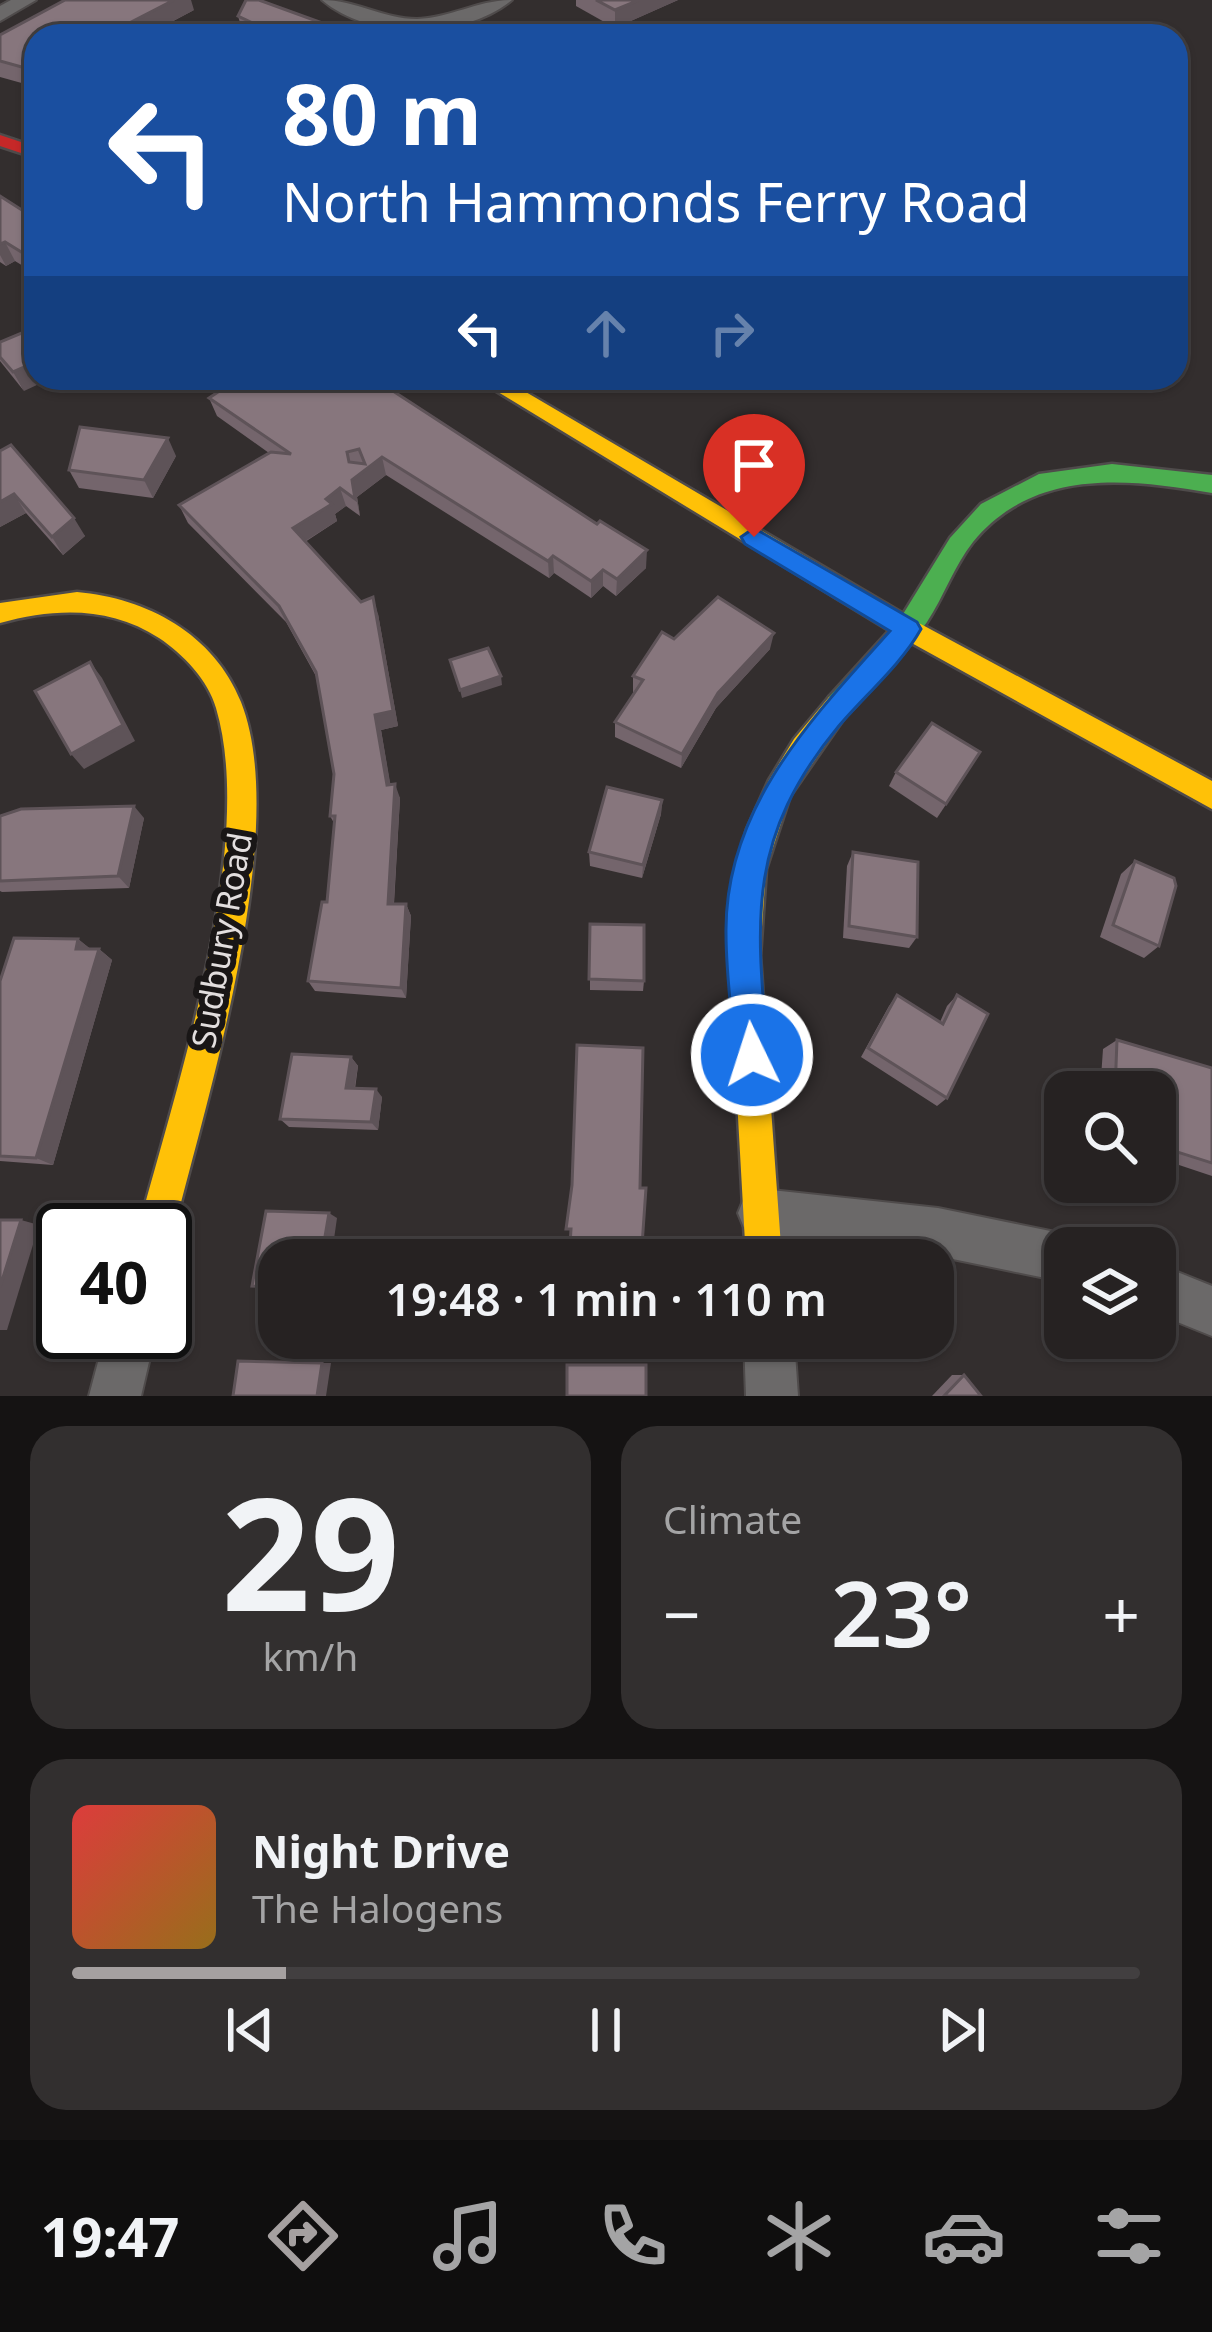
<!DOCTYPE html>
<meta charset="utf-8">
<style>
body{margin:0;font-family:"Noto Sans",sans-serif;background:#322f2f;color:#f1f3f6;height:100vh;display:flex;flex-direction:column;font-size:45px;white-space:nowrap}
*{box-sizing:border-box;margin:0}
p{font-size:39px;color:#a4a4a5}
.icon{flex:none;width:66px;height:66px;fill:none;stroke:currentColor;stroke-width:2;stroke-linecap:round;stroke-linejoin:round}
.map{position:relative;height:1396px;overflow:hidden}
.side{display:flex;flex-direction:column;gap:30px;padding:30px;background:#151313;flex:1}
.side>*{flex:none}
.top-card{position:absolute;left:24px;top:24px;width:1164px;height:366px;border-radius:36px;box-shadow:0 3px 9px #0004,0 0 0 3px #423f40;background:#1a4fa0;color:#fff;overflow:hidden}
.controls{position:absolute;left:1044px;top:1071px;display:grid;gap:24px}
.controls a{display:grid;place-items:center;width:132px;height:132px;border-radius:24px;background:#262222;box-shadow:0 3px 9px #0004,0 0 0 3px #423f40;font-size:60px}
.speed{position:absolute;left:36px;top:1203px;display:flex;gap:24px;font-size:60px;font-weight:700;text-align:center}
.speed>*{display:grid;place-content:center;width:156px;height:156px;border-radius:50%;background:#262222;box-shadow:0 3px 9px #0004,0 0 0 3px #423f40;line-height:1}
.speed .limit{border:6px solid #111;border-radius:18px;background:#fff;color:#111}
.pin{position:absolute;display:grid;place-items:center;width:102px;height:102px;color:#fff;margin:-123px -51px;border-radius:50% 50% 50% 0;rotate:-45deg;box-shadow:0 0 12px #0007}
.pin .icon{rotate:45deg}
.me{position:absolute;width:132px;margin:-66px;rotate:356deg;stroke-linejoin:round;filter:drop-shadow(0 0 9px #0008)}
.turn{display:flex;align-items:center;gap:42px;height:252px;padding:0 60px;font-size:54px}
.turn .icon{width:156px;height:156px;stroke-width:2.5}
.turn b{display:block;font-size:84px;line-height:102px}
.lanes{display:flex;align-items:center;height:114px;padding:0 60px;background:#0003;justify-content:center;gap:60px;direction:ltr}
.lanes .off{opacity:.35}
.big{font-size:90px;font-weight:600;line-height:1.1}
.side .widget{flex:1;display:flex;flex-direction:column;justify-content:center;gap:18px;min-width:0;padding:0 42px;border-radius:36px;background:#322f2f}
.side .dial{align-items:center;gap:0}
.dial b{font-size:156px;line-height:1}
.song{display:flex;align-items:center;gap:36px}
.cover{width:144px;height:144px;border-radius:18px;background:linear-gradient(135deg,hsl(0 70% 55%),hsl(40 70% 35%))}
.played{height:12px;border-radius:6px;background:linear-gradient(90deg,#a5a0a0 20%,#423f40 20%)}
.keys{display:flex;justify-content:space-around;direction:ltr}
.heat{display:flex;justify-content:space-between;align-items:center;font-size:66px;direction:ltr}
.side .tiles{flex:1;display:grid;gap:30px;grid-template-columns:1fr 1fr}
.widget:last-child{grid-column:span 2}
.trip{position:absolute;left:258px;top:1239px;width:696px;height:120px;border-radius:36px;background:#262222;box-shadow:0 3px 9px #0004,0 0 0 3px #423f40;font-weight:600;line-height:120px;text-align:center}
.dock{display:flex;height:192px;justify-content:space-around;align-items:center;background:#0f0e0e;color:#a4a4a5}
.dock .icon{width:84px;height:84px}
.dock .current{color:#a5a0a0}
.dock b{font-size:54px;color:#f1f3f6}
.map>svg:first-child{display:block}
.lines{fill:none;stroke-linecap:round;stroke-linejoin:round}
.street-casing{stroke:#4f4b4b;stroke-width:4}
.fast-casing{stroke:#4f4b4b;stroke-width:5}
.slow-casing{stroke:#4f4b4b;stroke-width:5}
.jam-casing{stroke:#4f4b4b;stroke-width:5}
.street{fill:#6b6969;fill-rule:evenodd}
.fast{fill:#4caf50;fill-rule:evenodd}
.slow{fill:#ffc107;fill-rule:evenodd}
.jam{fill:#c62828;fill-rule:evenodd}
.wall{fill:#74656c}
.shaded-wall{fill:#5e5358}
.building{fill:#87767d;stroke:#5e5358;stroke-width:3;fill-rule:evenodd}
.route{fill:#1a73e8;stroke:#114b97;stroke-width:3}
.labels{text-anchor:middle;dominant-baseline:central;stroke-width:12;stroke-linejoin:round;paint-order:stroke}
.street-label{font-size:33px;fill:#e2dede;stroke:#191616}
</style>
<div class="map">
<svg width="1212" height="1396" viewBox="0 0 1212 1396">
<rect width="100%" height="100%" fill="#332e2e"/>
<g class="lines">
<g class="street-casing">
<g id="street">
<path d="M11 0H36L0 21V6Z"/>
<path d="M322 0C356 0 383 19 417 19 450 18 478 0 512 0 464 40 370 41 322 0Z"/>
<path d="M762 1189 938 1208 1065 1234 1082 1241 1085 1248H1065V1282L938 1256 762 1237 745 1230 738 1213 745 1196Z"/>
<path d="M1155 1263 1212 1286V1336L1155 1313Z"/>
<path d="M106 1332H156L141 1396H89Z"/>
<path d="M744 1338H794L798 1396H746Z"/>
</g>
</g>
<g class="fast-casing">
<path id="fast" d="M1112 464 1212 475V493C1126 478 1034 468 973 542 954 566 944 596 927 622 904 655 876 684 849 713H829L825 705 829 697 900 619 950 538 981 504 1039 474Z"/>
</g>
<g class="slow-casing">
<g id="slow">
<path d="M475 378H502L917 622 1212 781V809L899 636Z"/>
<path d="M77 592C147 598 214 634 241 702 291 829 207 1098 174 1230L165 1244V1230H138C175 1091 257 846 216 708 208 680 183 654 159 638 110 606 55 608 0 623V603Z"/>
<path d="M839 694 849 697 853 705 790 796 766 869 760 956 782 1260H746L729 956 736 869 747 829 769 780 794 739 829 697Z"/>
</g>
</g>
<g class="jam-casing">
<path id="jam" d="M0 135 36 147V158L0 146Z"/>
</g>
<use href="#street" class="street"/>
<use href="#fast" class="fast"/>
<use href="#slow" class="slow"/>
<use href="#jam" class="jam"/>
</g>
<g class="wall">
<path d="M576 0H678L615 28 576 6Z"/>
<path d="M194 10 145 36H36V87L0 77V35Z"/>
<path d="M238 16 358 36H249L243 33Z"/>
<path d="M0 196 36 219V274L15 261 6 266 0 262Z"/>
<path d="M0 342 24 391 0 361Z"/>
<path d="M239 378 646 568 616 596 603 586 591 598 554 573 549 578 386 475 357 497 360 516 346 506 335 514 337 521 305 542 361 602 378 614 398 726 381 730 390 784 400 798 394 904H406L411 916 406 998 315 991 308 981 327 902 334 823 330 816 334 774 317 678 286 622 188 523 179 505 269 453 217 416 209 398Z"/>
<path d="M0 451 85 536 63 555 26 513 0 527Z"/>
<path d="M176 456 153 498 79 488 69 470Z"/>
<path d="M674 639 770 649 716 708 681 768 615 737V722L635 692H633V676Z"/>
<path d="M971 767 937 818 889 786 896 772Z"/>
<path d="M662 800 661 814 642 878 590 866 589 852Z"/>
<path d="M0 816 144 818 129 888 2 892 0 891Z"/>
<path d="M853 852 917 937 909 948 843 938 847 866Z"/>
<path d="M1135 861 1159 946 1144 958 1100 937 1121 874Z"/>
<path d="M590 924 644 981 643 991 590 990Z"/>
<path d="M78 939 90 949H99L112 960 53 1165 0 1161V981Z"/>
<path d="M897 995 940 1022 947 1006 957 995 947 1098 937 1106 861 1057 889 1006Z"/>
<path d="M1117 1040 1212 1068V1176L1155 1157V1092H1100L1103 1049Z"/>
<path d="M351 1057 358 1066 355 1089 382 1097 378 1130 289 1127 280 1119Z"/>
<path d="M952 1375H964L981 1396H932Z"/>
</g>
<g class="shaded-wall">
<path d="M174 0H191L194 10 145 36H104Z"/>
<path d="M639 0H678L615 28V10Z"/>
<path d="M5 242 15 261 6 266 0 255V244Z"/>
<path d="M36 362V378H52L24 391 13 372Z"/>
<path d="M168 438 176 456 153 498 144 480Z"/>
<path d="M382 457 386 475 357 497 360 516 352 480Z"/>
<path d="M340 488 346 506 335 514 337 521 299 545 293 528Z"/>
<path d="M14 494 26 513 0 527V502Z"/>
<path d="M74 518 85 536 63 555 52 537Z"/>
<path d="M647 550 646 568 616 596 617 579Z"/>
<path d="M553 556 554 573 549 578 548 561Z"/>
<path d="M603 570V586L591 598V581Z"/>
<path d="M373 597 378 614 398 726 381 730 393 799 387 785 375 715Z"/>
<path d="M774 633 770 649 716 708 681 768 682 754 718 693Z"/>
<path d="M90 662 102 678 135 741 84 769 71 754Z"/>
<path d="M501 676 502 685 462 698 460 690Z"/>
<path d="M395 784 400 798 393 916 388 904Z"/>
<path d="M662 800 661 814 642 878 643 865Z"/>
<path d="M134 806 144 818 129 888 118 876Z"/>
<path d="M406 904 411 916 406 998 401 988Z"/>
<path d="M78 939 92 950 76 949Z"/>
<path d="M99 949 112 960 53 1165 36 1158Z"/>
<path d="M351 1057 358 1066 353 1097 346 1088Z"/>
<path d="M376 1089 382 1097 378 1130 371 1122Z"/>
<path d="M329 1213 337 1218 331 1260H321Z"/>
<path d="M21 1220 39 1225 7 1330H0V1287Z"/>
<path d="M322 1363H331L326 1396H317Z"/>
</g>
<g class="building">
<path d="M65 0H174L104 36H36V71L0 61V35Z"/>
<path d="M246 0H259L358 36H280L238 16Z"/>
<path d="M596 0H639L615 10Z"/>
<path d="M0 196 36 219V261L5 242 0 244Z"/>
<path d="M36 327V362L13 372 0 357V342Z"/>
<path d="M239 378H373L597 524 600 521 647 550 617 579 603 570 591 581 553 556 548 561 382 457 352 480 355 499 340 488 326 499 332 504 293 528 361 602 373 597 393 711 375 715 387 785 395 784 388 904H406L401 988 308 981 322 902H327L335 816H330L334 774 316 672 279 606 179 505 271 452 291 454 209 398ZM359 449 365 464 349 462 347 452Z"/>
<path d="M80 427 168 438 144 480 69 470Z"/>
<path d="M11 445 74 518 52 537 14 494 0 502V451Z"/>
<path d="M718 597 774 633 718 693 682 754 615 722 643 680 633 676 662 632 674 639Z"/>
<path d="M488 648 501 676 460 690 450 660Z"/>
<path d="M90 662 123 725 71 754 35 691Z"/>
<path d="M932 723 980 752 946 804 896 772Z"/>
<path d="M607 787 662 800 643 865 589 852Z"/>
<path d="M134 806 118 876 0 881V816L21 809Z"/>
<path d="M853 852 918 862 917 937 849 926Z"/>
<path d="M1135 861 1174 878 1176 886 1159 946 1113 925Z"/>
<path d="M590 924 644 925V981L589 979Z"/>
<path d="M14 938 78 939 76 949H99L36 1158 0 1156V981Z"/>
<path d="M897 995 943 1024 957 995 988 1014 947 1098 868 1048Z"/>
<path d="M1117 1040 1212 1068V1163L1155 1145V1092H1115Z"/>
<path d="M577 1045 643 1048 640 1188H646L641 1260H569L571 1229H566L572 1185Z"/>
<path d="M292 1054 351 1057 346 1088 376 1089 371 1122 280 1119Z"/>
<path d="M266 1211 329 1213 321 1260H279V1287L252 1286Z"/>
<path d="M0 1220H21L0 1287Z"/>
<path d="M238 1361 322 1363 317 1396H233Z"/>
<rect x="567" y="1365" width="79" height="31"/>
<path d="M964 1375 981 1396H944Z"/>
</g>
<path class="route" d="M754 528 917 622 921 629C901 665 864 696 838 727 746 839 756 920 768 1055L763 1067 752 1071 740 1067 735 1055C732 1015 726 974 726 934 724 808 812 718 890 631L745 544 741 537Z"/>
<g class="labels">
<g class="street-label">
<text transform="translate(221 940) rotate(-80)">Sudbury Road</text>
</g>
</g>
</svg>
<div class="controls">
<a><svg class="icon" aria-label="search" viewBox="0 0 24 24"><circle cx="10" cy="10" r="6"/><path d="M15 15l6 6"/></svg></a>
<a><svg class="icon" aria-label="layers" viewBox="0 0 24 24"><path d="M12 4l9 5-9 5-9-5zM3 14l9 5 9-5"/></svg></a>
</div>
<div class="speed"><div class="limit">40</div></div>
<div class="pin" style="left:754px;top:537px;background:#d93025"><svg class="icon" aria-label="arrive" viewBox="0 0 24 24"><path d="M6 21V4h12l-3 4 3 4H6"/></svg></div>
<svg class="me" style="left:752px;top:1055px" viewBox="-20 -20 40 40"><circle r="17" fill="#1a73e8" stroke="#fff" stroke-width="3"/><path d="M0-11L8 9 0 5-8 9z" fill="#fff"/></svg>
<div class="trip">19:48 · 1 min · 110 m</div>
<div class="top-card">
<div class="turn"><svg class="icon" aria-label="left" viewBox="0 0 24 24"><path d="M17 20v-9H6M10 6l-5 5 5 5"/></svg><div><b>80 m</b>North Hammonds Ferry Road</div></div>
<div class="lanes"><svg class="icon" aria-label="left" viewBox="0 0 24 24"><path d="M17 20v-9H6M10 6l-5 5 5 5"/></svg><svg class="icon off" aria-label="ahead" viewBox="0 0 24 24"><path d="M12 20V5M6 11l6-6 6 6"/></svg><svg class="icon off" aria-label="right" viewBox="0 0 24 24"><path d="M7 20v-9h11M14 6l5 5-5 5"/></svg></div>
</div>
</div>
<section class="side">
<div class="tiles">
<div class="widget dial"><b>29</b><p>km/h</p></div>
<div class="widget"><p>Climate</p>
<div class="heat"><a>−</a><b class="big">23°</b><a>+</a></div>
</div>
<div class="widget">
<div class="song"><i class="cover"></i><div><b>Night Drive</b><p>The Halogens</p></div></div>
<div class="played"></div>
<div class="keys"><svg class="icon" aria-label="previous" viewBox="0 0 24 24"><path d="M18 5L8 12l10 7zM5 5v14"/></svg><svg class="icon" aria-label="pause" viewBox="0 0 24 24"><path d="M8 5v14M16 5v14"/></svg><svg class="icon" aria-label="next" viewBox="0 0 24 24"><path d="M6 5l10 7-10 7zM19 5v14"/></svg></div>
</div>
</div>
</section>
<nav class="dock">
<b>19:47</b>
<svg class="icon current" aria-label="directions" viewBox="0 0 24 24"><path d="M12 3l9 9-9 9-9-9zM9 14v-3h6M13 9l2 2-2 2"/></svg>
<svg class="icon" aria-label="music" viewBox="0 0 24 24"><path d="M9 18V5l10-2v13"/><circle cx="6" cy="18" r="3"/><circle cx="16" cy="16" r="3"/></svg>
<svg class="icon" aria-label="phone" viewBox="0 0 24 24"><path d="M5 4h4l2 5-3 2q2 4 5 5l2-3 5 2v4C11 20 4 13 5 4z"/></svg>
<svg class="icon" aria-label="climate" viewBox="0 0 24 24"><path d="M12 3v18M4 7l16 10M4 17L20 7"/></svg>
<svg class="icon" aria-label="car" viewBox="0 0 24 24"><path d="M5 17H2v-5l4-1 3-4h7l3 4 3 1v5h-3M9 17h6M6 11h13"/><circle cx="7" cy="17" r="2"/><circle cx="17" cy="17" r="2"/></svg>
<svg class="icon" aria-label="filters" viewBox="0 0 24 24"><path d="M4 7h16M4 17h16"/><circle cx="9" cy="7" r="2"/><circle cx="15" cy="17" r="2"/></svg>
</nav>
